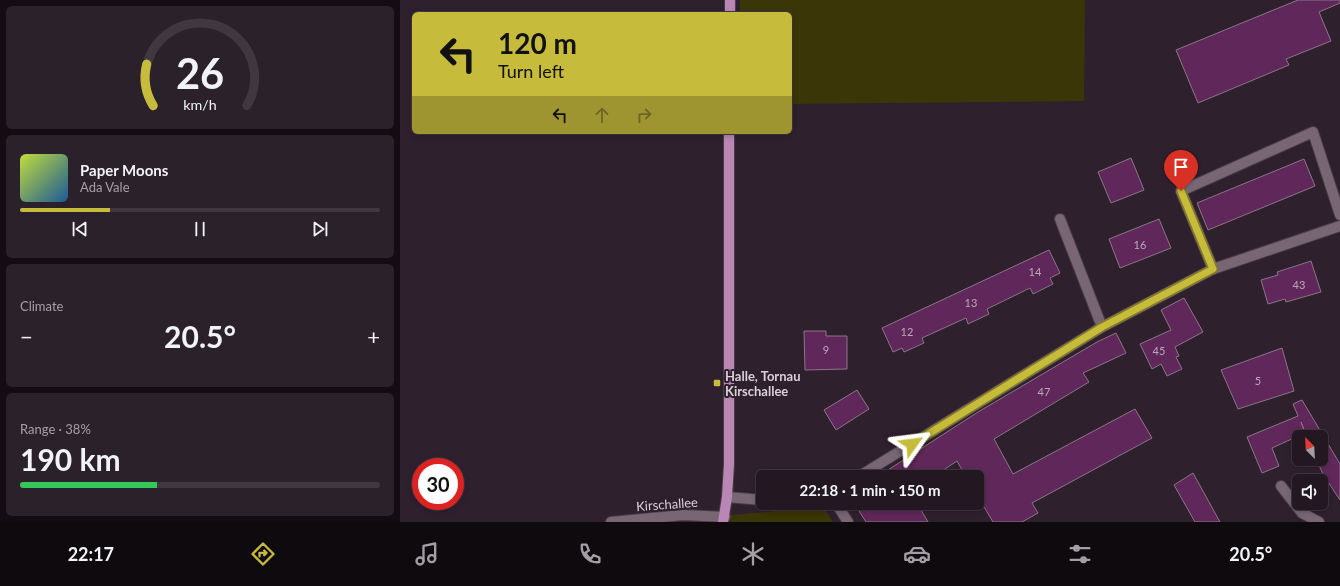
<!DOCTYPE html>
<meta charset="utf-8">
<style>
body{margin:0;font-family:Lato,sans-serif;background:#2b212a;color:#f1f3f6;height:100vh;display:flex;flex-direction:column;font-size:15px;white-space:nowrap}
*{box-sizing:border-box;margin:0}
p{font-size:13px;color:#a3a0a5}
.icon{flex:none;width:22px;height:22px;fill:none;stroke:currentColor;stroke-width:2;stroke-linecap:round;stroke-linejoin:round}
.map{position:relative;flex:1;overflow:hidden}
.drawer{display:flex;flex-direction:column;gap:6px;padding:6px;background:#130d13;width:400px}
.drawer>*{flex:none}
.hud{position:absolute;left:12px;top:12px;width:380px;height:122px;border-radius:6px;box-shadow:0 2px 6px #0003,0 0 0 1px #403740;background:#c7bb3c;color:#111;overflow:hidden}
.needle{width:26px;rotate:336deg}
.tools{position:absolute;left:892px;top:430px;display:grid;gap:8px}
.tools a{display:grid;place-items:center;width:36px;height:36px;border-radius:6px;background:#231822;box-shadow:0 2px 6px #0003,0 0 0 1px #403740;font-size:20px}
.speed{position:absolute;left:12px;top:458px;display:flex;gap:8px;font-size:20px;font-weight:700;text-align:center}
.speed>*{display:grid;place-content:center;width:52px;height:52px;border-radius:50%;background:#231822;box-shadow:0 2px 6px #0003,0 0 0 1px #403740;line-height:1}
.speed .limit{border:6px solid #d22;background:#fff;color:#111}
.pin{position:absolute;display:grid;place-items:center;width:34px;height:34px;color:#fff;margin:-41px -17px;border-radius:50% 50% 50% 0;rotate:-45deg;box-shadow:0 0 4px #0007}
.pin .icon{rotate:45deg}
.me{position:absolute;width:44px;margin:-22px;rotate:59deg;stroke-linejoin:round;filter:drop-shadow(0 0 3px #0008)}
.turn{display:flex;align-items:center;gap:14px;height:84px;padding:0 20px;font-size:18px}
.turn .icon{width:52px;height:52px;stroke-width:2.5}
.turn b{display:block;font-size:28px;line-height:34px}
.lanes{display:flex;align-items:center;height:38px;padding:0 20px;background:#0003;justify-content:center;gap:20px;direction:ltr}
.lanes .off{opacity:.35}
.big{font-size:30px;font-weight:700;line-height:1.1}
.drawer .card{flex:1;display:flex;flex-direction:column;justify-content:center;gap:6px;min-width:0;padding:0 14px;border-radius:6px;background:#2b212a}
.drawer .dial{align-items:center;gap:0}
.dial svg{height:104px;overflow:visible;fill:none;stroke:#403740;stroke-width:7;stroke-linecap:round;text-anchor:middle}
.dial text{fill:#f1f3f6;stroke:none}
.song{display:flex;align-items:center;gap:12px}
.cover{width:48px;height:48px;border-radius:6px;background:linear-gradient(135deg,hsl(70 70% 55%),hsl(210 70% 35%))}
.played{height:4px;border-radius:2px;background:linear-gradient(90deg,#c7bb3c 25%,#403740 25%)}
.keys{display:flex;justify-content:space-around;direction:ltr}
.heat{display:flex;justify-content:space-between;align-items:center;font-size:22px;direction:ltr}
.charge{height:6px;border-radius:3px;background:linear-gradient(90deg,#34c759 38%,#403740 0)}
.trip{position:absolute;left:356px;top:470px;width:228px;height:40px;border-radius:6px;background:#231822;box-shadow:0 2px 6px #0003,0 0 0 1px #403740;font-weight:700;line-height:40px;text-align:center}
.dock{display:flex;height:64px;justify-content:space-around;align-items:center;background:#0e0a0e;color:#a3a0a5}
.dock .icon{width:28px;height:28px}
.dock .active{color:#c7bb3c}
.dock b{font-size:18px;color:#f1f3f6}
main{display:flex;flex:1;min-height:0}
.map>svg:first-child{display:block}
.green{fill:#3a3608}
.building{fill:#60285a;stroke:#897686}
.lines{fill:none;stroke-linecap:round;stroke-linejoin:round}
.minor-casing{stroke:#4a3d48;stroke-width:12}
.major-casing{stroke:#4a3d48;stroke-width:12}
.minor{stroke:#786675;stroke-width:10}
.major{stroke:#ba86b3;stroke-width:10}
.route-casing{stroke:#817a27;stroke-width:10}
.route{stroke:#c7bb3c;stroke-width:7}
.poi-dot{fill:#c7bb3c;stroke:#2f202d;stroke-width:1.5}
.labels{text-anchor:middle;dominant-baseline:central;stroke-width:4;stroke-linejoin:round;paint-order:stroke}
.number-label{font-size:11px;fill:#bca6b8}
.poi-label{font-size:13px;font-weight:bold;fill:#dad0d8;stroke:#2f202d;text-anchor:start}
.street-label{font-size:13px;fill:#dad0d8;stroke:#2f202d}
</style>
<main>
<section class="drawer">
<div class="card dial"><svg viewBox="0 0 100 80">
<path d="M14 69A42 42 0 1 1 86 69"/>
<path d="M14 69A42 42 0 0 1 9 37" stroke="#c7bb3c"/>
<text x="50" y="56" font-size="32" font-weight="700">26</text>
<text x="50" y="72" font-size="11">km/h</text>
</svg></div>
<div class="card">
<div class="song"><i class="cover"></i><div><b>Paper Moons</b><p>Ada Vale</p></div></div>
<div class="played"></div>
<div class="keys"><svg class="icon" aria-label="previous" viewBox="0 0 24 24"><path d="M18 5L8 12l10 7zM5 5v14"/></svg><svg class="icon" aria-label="pause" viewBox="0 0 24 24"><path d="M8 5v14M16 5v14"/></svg><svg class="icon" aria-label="next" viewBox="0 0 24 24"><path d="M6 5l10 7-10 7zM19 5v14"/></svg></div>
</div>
<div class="card"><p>Climate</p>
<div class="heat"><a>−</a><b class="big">20.5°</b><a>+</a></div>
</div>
<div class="card"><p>Range · 38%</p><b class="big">190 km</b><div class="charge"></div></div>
</section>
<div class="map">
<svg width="940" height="522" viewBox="0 0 940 522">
<rect width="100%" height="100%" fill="#2f202d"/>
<g class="green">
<path d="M340 0H685L684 101 390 104V14H340Z"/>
<path d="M423 507 433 522H330L331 515Z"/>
</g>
<g class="building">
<path d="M898 0H940V3L919 12 931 41 886 59 889 65 798 103 776 50Z"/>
<path d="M731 158 744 190 711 203 698 172Z"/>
<path d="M904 159 915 186 808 230 797 203Z"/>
<path d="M759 219 771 248 720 268 709 239Z"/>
<path d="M649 250 660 273 650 278 653 284 633 294 630 288 587 309 589 314 568 324 566 318 522 338 524 343 504 352 502 348 493 352 482 328Z"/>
<path d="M911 261 921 292 886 302 885 299 868 304 861 280 878 275 877 272Z"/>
<path d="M784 298 803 332 775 347 779 356 776 357 782 369 767 376 761 364 752 369 740 344 771 330 761 310Z"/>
<path d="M404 331H426V336H447V369L405 370Z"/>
<path d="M716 333 726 353 683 373 689 382 594 439 613 474 735 409 752 438 632 503 638 513 622 522H593L577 495V477H566L557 461 533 477H477L578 412 697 342Z"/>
<path d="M882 348 894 391 838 409 821 370Z"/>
<path d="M457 390 469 409 436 430 424 410Z"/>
<path d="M902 400 940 464V500L924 476 916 459H921V437H907L901 422 905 433 872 448 879 466 862 473 847 437 898 416 893 404Z"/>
<path d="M793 473 820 522H795L774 485Z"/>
<path d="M454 503H517L528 522H466Z"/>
</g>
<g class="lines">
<g class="minor-casing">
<g id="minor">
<path d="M660 219 702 327"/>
<path d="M813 269 781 191 913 132 940 215"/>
<path d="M458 477 702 327 813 269 940 226"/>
<path d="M881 486 902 513 919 522"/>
<path d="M327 497 363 500"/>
<path d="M436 503 448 522"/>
<path d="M211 522 283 515 325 517"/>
</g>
</g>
<g class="major-casing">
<g id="major">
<path d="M330 14V0"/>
<path d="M323 522 327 497 329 464V132"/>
</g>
</g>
<use href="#minor" class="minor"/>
<use href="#major" class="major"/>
</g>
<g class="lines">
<g class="route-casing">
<path id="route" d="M512 444 702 327 813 269 781 191"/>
</g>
<use href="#route" class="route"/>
</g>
<rect class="poi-dot" x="313" y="379" width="8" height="8" rx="2"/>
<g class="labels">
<g class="number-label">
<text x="740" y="244">16</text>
<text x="635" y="271">14</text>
<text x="899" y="284">43</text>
<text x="571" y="302">13</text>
<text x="507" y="331">12</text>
<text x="426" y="349">9</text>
<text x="759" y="350">45</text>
<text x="858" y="380">5</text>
<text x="644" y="391">47</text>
</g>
<g class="poi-label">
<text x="325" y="376">Halle, Tornau<tspan x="325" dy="15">Kirschallee</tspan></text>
</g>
<g class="street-label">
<text transform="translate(267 504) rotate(-4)">Kirschallee</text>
</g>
</g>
</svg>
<div class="tools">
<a><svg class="needle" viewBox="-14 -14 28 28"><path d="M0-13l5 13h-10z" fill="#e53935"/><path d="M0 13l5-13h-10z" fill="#a3a0a5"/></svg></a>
<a><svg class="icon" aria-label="sound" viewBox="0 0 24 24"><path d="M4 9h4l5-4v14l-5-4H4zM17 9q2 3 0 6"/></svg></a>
</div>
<div class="speed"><div class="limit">30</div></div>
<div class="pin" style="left:781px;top:191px;background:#d93025"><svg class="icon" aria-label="arrive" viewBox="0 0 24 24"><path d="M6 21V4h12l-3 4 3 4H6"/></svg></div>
<svg class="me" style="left:512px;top:444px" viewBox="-20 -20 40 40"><path d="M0-17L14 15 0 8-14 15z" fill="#c7bb3c" stroke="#fff" stroke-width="4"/></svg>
<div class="trip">22:18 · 1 min · 150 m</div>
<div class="hud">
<div class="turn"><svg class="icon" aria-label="left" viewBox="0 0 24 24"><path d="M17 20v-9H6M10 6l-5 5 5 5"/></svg><div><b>120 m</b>Turn left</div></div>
<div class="lanes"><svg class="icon" aria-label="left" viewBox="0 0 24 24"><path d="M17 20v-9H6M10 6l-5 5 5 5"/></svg><svg class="icon off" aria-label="ahead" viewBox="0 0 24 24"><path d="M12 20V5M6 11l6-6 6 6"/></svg><svg class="icon off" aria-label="right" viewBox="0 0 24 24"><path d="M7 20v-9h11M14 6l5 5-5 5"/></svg></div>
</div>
</div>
</main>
<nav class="dock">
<b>22:17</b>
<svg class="icon active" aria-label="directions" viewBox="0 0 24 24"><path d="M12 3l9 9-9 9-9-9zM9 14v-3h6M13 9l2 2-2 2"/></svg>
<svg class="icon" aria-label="music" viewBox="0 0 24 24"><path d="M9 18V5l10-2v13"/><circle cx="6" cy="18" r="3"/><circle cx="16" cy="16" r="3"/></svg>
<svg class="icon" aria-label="phone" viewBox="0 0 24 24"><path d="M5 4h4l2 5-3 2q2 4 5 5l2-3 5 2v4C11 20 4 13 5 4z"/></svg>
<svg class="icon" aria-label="climate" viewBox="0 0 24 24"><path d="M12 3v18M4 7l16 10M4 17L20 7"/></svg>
<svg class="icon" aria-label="car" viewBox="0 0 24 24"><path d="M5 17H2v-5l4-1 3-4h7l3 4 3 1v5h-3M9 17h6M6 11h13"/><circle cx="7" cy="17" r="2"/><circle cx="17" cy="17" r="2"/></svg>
<svg class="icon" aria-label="filters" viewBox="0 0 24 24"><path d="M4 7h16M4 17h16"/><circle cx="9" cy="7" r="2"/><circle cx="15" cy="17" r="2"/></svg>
<b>20.5°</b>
</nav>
